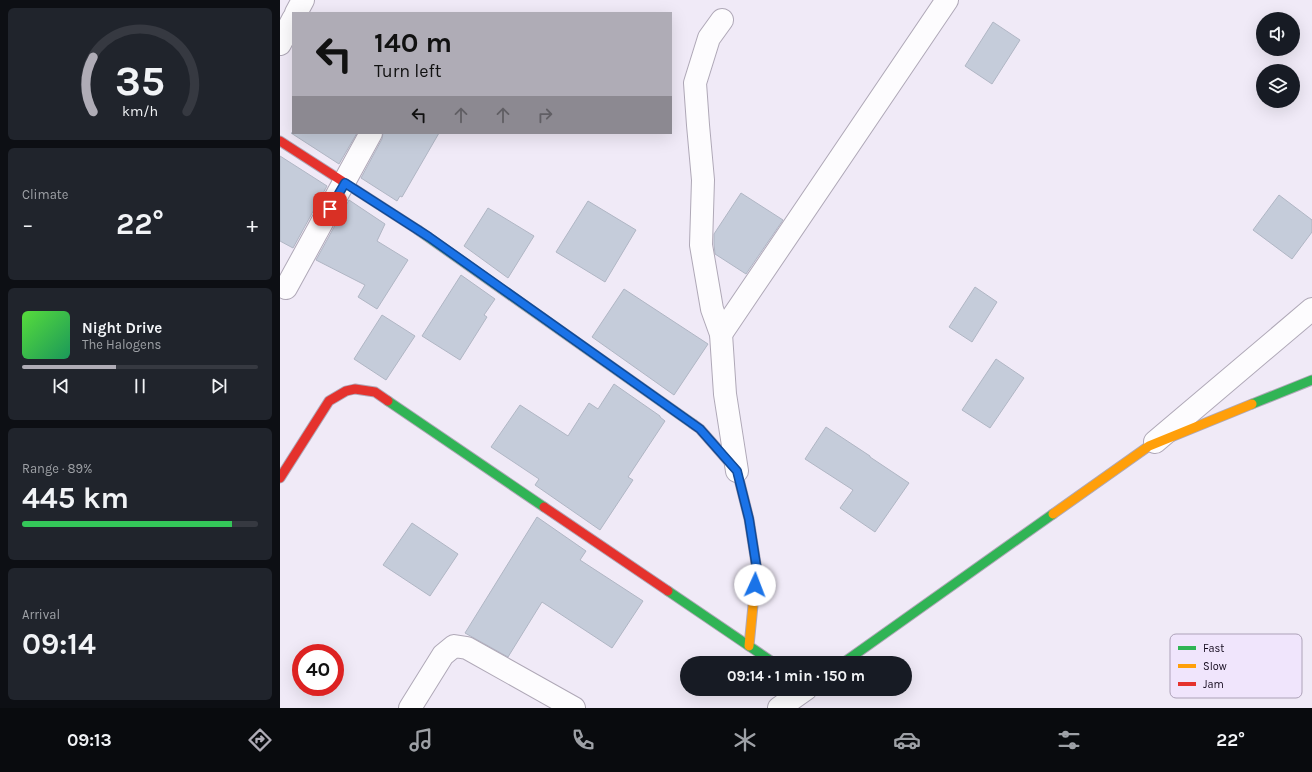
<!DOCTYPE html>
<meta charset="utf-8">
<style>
body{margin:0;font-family:Karla,sans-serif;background:#20242c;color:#f1f3f6;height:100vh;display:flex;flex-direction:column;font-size:15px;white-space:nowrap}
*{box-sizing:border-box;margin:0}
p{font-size:13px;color:#9ea1a6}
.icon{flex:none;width:22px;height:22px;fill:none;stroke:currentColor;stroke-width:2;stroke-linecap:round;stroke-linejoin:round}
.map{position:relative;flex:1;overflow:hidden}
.side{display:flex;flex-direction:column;gap:8px;padding:8px;background:#0d0f14;width:280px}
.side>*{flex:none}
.hud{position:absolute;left:12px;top:12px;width:380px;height:122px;border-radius:0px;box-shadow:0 4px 16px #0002;background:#afacb6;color:#111;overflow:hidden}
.fabs{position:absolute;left:976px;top:12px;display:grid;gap:8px}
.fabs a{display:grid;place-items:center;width:44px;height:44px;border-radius:50%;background:#171b24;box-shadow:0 4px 16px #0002;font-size:20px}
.speed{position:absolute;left:12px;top:644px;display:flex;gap:8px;font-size:20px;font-weight:700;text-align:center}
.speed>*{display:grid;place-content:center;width:52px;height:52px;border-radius:50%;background:#171b24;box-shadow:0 4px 16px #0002;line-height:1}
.speed .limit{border:6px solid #d22;background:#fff;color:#111}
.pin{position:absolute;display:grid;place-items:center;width:34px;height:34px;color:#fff;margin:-17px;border-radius:8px;box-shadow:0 2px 6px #0006}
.me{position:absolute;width:44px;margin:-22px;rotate:2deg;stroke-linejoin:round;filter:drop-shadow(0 0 3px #0008)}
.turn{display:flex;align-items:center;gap:14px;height:84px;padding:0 16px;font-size:18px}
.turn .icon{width:52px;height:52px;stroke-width:2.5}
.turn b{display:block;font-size:28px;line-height:34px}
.lanes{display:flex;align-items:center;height:38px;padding:0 16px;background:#0003;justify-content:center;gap:20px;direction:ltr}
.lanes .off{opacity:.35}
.big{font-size:30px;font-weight:700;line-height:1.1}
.side .tile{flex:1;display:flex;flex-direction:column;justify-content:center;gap:6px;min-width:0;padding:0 14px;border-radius:6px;background:#20242c}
.side .dial{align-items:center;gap:0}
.dial svg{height:104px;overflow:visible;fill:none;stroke:#363941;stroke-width:7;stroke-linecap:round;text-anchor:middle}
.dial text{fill:#f1f3f6;stroke:none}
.song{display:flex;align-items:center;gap:12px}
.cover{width:48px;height:48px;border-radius:6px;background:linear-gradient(135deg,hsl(110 70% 55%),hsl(150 70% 35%))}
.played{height:4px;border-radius:2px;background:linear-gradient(90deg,#afacb6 40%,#363941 40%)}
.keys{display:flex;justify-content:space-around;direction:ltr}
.heat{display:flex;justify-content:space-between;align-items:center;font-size:22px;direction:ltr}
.charge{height:6px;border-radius:3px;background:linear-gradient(90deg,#34c759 89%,#363941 0)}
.trip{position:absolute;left:400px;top:656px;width:232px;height:40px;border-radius:20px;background:#171b24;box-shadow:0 4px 16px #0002;font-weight:700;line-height:40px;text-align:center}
.dock{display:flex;height:64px;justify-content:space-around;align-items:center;background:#090b0e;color:#9ea1a6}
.dock .icon{width:28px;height:28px}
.dock .active{color:#afacb6}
.dock b{font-size:18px;color:#f1f3f6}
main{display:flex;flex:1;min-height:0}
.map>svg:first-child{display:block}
.building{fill:#c5ccda;stroke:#b0b6c4}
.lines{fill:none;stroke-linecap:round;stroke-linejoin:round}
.street-casing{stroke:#afa8b7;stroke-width:24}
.fast-casing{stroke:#afa8b7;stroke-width:11}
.slow-casing{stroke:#afa8b7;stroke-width:11}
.jam-casing{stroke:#afa8b7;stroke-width:11}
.street{stroke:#fdfcfe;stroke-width:22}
.fast{stroke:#30b455;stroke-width:9}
.slow{stroke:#ff9f0a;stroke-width:9}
.jam{stroke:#e5322d;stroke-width:9}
.route-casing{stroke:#114b97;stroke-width:10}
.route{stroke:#1a73e8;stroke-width:7}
.key{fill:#f0e5fc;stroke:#ada2b8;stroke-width:1}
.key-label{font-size:11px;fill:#11071a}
</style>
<main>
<section class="side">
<div class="tile dial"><svg viewBox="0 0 100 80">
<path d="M14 69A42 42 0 1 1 86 69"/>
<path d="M14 69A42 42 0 0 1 14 27" stroke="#afacb6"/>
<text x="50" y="56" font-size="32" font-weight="700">35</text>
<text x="50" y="72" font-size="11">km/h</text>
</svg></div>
<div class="tile"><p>Climate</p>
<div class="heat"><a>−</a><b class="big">22°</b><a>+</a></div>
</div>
<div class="tile">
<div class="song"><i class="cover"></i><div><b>Night Drive</b><p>The Halogens</p></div></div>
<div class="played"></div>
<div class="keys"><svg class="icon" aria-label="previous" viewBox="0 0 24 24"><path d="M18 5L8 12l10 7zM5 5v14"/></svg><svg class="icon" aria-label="pause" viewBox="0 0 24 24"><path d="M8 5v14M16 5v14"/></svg><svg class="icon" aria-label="next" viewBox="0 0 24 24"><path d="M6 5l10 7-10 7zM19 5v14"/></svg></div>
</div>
<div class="tile"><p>Range · 89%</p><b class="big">445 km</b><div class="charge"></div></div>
<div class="tile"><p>Arrival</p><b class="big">09:14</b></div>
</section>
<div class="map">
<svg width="1032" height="708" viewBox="0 0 1032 708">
<rect width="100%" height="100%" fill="#f0eaf7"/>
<g class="building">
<path d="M713 22 740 40 712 84 685 66Z"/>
<path d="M11 133H77L59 164Z"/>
<path d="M103 133H159L122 197 120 196 117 201 81 178 102 139Z"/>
<path d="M0 156 47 186 13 248 0 241Z"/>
<path d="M461 193 503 220 466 274 435 254 434 244V234Z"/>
<path d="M999 195 1032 220V232L1012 259 973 230Z"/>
<path d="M69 200 105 224 97 241 128 260 97 309 78 297 85 285 36 260Z"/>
<path d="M308 201 356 230 325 282 276 252Z"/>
<path d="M208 208 254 236 228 278 184 246Z"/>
<path d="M181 275 215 299 204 315 207 317 180 360 142 336Z"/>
<path d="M695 287 717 302 692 342 669 327Z"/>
<path d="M344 289 428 344 394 395 312 337Z"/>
<path d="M102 315 135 336 106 380 74 359Z"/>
<path d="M716 359 744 378 710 428 682 410Z"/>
<path d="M334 384 380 416V417L385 421 348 477 353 480 320 530 255 485 259 479 211 447 240 405 288 436 309 403 318 409Z"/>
<path d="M546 427 590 456V457L629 483 595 532 560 508 573 490 525 459Z"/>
<path d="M257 517 306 551 300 560 363 601 332 648 262 602 228 657 185 633Z"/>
<path d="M132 523 178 554 150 596 103 565Z"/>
</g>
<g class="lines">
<g class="street-casing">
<g id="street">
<path d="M16 13 23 0"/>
<path d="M442 20 429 38 415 83 418 125 423 180 421 245 432 309 441 334 445 394 457 471"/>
<path d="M0 44 13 19"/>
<path d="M6 288 91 133"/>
<path d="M441 334 667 0"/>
<path d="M875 442 1032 309"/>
<path d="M130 708 163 655 174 646 187 648 294 708"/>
<path d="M499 708 526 689"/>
</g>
</g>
<g class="fast-casing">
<g id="fast">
<path d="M138 230 413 424"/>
<path d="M108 401 264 507"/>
<path d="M972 404 1032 380"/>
<path d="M388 591 494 663"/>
<path d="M563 663 773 514"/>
</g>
</g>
<g class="slow-casing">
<g id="slow">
<path d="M773 514 869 446 972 404"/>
<path d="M469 646 474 595"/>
</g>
</g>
<g class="jam-casing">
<g id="jam">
<path d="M0 141 138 230"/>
<path d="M413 424 420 429 457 471 469 519 477 570 474 595"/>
<path d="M0 478 49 401 66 391 75 389 95 392 108 401"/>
<path d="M264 507 388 591"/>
</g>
</g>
<use href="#street" class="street"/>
<use href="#fast" class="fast"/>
<use href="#slow" class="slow"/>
<use href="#jam" class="jam"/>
</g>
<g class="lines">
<g class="route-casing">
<path id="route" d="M50 209 65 183 149 237 420 429 457 471 469 519 477 570 475 585"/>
</g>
<use href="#route" class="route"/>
</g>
<rect x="890" y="634" width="132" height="64" rx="6" class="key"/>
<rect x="898" y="646" width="18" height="4" fill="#30b455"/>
<rect x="898" y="664" width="18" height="4" fill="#ff9f0a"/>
<rect x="898" y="682" width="18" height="4" fill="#e5322d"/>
<g class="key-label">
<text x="923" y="652">Fast</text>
<text x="923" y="670">Slow</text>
<text x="923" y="688">Jam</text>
</g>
</svg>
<div class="fabs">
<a><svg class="icon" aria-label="sound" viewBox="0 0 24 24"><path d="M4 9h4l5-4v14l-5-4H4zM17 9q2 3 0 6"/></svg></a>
<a><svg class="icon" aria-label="layers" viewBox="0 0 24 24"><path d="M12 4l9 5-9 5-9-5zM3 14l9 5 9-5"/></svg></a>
</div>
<div class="speed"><div class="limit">40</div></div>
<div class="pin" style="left:50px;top:209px;background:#d93025"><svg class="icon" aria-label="arrive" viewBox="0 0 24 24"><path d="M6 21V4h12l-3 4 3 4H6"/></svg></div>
<svg class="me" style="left:475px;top:585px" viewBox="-20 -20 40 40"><circle r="19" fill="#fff"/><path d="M0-13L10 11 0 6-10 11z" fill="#1a73e8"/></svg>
<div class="trip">09:14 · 1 min · 150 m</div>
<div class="hud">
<div class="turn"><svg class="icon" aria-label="left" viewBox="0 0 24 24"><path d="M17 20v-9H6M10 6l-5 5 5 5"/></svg><div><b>140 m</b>Turn left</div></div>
<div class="lanes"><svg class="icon" aria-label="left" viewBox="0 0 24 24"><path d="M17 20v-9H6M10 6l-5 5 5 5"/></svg><svg class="icon off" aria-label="ahead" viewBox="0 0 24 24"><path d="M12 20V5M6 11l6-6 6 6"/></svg><svg class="icon off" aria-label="ahead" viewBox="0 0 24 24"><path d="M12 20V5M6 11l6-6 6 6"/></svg><svg class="icon off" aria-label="right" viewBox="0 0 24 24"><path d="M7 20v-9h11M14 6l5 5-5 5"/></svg></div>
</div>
</div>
</main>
<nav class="dock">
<b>09:13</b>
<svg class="icon active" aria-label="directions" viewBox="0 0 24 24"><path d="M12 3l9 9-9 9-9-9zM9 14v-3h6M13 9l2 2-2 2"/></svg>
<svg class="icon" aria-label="music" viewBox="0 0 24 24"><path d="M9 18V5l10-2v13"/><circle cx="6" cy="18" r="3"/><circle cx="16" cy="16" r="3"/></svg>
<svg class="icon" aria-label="phone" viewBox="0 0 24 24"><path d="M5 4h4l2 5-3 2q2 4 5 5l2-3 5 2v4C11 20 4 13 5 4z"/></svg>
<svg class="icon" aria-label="climate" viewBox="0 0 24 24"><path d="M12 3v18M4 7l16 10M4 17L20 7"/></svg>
<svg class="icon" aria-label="car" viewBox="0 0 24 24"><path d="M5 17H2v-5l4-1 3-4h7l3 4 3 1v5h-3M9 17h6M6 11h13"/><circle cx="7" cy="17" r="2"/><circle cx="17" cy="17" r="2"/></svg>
<svg class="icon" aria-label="filters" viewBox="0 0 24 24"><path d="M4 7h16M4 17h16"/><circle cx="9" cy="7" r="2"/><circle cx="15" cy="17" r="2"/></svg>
<b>22°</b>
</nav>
